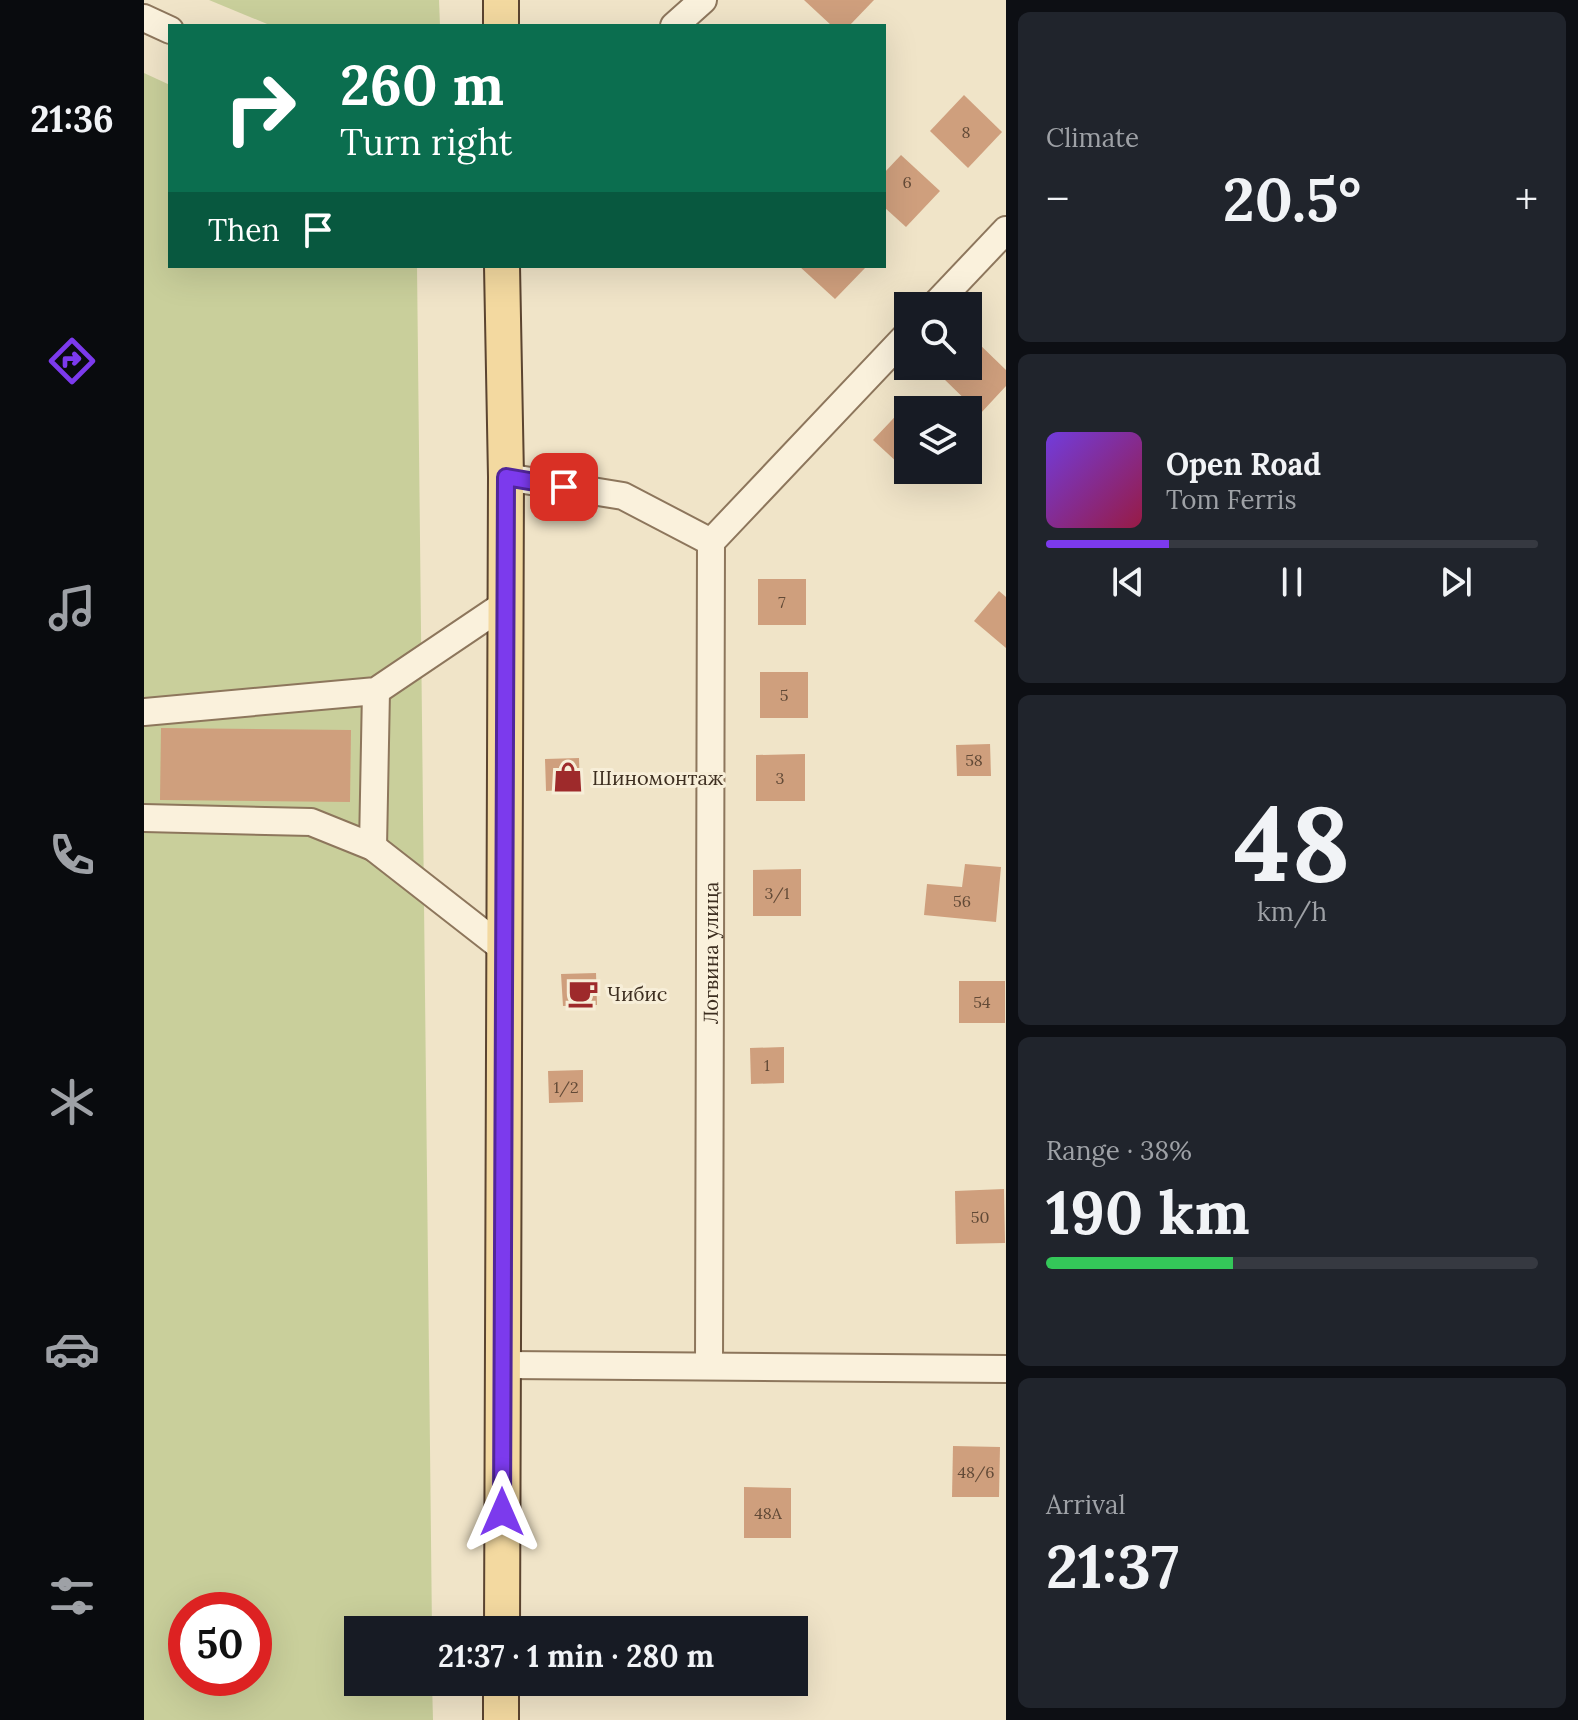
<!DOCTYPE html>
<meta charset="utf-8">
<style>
body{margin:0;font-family:Lora,serif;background:#20242c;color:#f1f3f6;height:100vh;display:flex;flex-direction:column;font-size:30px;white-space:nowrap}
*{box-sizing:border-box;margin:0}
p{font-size:26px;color:#9ea1a6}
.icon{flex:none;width:44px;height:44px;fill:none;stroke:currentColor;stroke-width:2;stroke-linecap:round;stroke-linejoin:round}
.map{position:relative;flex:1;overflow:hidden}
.details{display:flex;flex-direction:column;gap:12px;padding:12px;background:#0d0f14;width:572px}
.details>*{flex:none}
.top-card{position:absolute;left:24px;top:24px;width:718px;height:244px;border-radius:0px;box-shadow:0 8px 32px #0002;background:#0b6e4f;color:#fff;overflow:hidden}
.controls{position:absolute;left:750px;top:292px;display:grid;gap:16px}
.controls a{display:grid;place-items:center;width:88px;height:88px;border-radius:0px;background:#171b24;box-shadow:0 8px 32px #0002;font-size:40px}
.speed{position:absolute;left:24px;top:1592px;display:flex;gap:16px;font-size:40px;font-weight:700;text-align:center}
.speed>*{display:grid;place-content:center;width:104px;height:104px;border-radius:50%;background:#171b24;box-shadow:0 8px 32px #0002;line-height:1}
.speed .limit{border:12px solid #d22;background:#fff;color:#111}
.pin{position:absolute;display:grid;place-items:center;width:68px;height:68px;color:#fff;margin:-34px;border-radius:16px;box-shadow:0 4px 12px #0006}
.me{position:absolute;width:88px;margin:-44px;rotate:0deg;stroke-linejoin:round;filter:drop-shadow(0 0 6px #0008)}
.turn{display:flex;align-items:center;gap:28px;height:168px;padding:0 40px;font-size:36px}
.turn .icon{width:104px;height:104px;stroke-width:2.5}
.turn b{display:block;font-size:56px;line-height:68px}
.then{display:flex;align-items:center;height:76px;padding:0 40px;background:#0003;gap:16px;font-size:30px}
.big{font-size:60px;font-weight:700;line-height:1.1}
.details .card{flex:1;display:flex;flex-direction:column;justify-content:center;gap:12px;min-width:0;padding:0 28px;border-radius:12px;background:#20242c}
.details .dial{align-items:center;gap:0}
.dial b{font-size:104px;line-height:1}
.song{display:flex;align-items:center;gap:24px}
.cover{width:96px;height:96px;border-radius:12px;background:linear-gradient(135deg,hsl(260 70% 55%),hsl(340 70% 35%))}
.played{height:8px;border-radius:4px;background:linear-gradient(90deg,#7c3aed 25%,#363941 25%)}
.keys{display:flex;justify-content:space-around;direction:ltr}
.heat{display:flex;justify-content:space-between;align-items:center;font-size:44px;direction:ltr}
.charge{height:12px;border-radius:6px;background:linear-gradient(90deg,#34c759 38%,#363941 0)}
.trip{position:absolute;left:200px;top:1616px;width:464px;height:80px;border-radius:0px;background:#171b24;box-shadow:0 8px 32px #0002;font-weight:700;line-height:80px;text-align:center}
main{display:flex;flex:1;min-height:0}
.tabs{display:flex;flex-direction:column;width:144px;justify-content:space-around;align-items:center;background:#090b0e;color:#9ea1a6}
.tabs .icon{width:56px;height:56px}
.tabs .selected{color:#7c3aed}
.tabs b{font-size:36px;color:#f1f3f6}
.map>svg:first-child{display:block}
.green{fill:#c9cf9b;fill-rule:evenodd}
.building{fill:#cf9f7d}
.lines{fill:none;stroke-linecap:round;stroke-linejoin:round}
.minor-casing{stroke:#8d765c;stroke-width:30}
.major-casing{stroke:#5b4430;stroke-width:38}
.minor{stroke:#faf1dc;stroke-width:26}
.major{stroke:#f3d9a0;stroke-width:34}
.route-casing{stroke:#51269a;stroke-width:20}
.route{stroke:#7c3aed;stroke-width:14}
.labels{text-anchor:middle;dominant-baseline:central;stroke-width:6;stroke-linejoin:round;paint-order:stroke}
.number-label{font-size:16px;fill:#624a37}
.poi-label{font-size:20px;fill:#3d2e20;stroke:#f7eed8;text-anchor:start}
.street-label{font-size:20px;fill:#3d2e20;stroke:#f7eed8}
</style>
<main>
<nav class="tabs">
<b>21:36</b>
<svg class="icon selected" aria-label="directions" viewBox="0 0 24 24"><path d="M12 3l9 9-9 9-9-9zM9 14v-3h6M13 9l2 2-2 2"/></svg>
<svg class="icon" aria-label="music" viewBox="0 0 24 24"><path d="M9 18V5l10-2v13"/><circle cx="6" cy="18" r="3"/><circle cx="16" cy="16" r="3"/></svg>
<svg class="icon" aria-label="phone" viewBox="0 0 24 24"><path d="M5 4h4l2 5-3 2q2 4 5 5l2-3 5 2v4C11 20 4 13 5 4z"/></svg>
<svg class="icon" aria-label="climate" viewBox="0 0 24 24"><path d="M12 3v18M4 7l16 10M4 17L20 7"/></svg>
<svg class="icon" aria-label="car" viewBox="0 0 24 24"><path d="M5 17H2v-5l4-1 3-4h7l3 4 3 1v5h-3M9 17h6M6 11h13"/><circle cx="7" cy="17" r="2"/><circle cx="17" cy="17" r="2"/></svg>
<svg class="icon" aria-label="filters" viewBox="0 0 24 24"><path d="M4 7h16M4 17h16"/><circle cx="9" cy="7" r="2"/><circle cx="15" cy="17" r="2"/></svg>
</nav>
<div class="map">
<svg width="862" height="1720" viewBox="0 0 862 1720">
<rect width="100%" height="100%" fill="#f0e4c8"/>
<g class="green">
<path d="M65 0H295L296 26H128Z"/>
<path d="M0 73 26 85V266H273L288 1630H214V1682H288L289 1720H0ZM42 1610H110V1678H42Z"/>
</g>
<g class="building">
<path d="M660 0H730L705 26H688Z"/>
<path d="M820 95 858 132 824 168 786 131Z"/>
<path d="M757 155 796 191 762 227 740 207V173Z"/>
<path d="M655 266H723L691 299Z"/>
<path d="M832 341 862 370V386L836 414 798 377 808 366H824V349Z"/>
<path d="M764 403 770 410H764V470H774L768 476 729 440Z"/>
<rect x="614" y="579" width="48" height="46"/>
<path d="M855 591 862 597V648L830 621Z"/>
<rect x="616" y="672" width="48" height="46"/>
<path d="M17 728 207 730 206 802 16 800Z"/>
<path d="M846 744 847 776H813L812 745Z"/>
<path d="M661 754V801H612V755Z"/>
<path d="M435 758 436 789 402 791 401 759Z"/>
<path d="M821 864 857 867 852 922 780 915 783 884 818 887Z"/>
<path d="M657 869V916H609V870Z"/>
<path d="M452 973 453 1005 419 1006 417 974Z"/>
<rect x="815" y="981" width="46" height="42"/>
<path d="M640 1047V1083L607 1084 606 1048Z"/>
<path d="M439 1070V1102L405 1103 404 1071Z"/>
<path d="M860 1189 861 1243 812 1244 811 1191Z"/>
<path d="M809 1446 856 1447 855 1497H808Z"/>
<path d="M600 1487 647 1488V1538H600Z"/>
</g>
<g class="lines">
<g class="minor-casing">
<g id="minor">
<path d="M0 18 26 30"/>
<path d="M530 26 559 0"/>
<path d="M790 306 862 230"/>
<path d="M362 477 479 496 567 542 764 334"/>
<path d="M0 712 232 691 361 604"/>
<path d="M0 818 167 822 229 847 361 950"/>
<path d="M229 847 232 691"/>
<path d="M359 1365 862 1369"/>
<path id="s1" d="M565 1365 567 542"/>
</g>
</g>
<g class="major-casing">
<g id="major">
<path d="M357 26V0"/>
<path d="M358 1630 362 477 358 266"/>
<path d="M357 1720V1682"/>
</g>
</g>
<use href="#minor" class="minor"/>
<use href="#major" class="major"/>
</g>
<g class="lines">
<g class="route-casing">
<path id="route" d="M358 1512 362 477 420 487"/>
</g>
<use href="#route" class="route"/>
</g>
<defs>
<g id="shop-bare" transform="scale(2.4)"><path d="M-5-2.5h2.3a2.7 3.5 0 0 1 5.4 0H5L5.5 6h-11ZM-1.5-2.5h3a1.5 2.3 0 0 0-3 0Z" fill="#9e2a2b" stroke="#f7eed8" stroke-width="2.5" paint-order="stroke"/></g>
<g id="cafe-bare" transform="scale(2.4)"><path d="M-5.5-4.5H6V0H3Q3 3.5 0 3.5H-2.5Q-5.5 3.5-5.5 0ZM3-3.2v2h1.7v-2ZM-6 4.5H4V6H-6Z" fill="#9e2a2b" stroke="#f7eed8" stroke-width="2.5" paint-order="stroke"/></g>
</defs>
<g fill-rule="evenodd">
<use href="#shop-bare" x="424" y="777"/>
<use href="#cafe-bare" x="439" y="993"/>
</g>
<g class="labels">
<g class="number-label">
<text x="822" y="132">8</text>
<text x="763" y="182">6</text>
<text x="638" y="602">7</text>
<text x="640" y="695">5</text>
<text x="830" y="760">58</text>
<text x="636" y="778">3</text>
<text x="633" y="893">3/1</text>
<text x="818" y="901">56</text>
<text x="838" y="1002">54</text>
<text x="623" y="1065">1</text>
<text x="422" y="1087">1/2</text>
<text x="836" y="1217">50</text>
<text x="832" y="1472">48/6</text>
<text x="624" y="1513">48А</text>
</g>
<g class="poi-label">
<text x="448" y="777">Шиномонтаж</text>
<text x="463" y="993">Чибис</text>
</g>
<g class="street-label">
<text stroke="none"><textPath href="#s1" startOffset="412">Логвина улица</textPath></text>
</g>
</g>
</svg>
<div class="controls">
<a><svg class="icon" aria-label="search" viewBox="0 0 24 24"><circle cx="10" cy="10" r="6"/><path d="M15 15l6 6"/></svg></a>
<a><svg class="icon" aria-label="layers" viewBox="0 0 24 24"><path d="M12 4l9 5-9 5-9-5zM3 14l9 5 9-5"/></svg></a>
</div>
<div class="speed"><div class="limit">50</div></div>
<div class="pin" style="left:420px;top:487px;background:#d93025"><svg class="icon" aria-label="arrive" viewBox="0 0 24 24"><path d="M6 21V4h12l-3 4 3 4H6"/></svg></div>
<svg class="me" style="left:358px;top:1512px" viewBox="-20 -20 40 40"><path d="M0-17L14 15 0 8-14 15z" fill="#7c3aed" stroke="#fff" stroke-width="4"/></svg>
<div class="trip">21:37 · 1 min · 280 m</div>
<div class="top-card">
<div class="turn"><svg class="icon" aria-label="right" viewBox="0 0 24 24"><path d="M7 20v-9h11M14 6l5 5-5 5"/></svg><div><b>260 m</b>Turn right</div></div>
<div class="then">Then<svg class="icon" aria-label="arrive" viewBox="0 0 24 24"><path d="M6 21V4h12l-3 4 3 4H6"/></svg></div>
</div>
</div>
<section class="details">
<div class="card"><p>Climate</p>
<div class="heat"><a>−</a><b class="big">20.5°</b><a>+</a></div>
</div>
<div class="card">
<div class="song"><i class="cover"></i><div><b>Open Road</b><p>Tom Ferris</p></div></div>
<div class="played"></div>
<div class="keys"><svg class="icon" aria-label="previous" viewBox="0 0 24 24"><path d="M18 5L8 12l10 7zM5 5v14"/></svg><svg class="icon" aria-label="pause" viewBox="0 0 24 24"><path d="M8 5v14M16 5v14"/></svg><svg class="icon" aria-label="next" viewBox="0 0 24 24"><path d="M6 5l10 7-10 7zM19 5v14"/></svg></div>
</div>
<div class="card dial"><b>48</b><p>km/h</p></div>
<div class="card"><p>Range · 38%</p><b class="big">190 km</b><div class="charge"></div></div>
<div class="card"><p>Arrival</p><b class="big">21:37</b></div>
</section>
</main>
